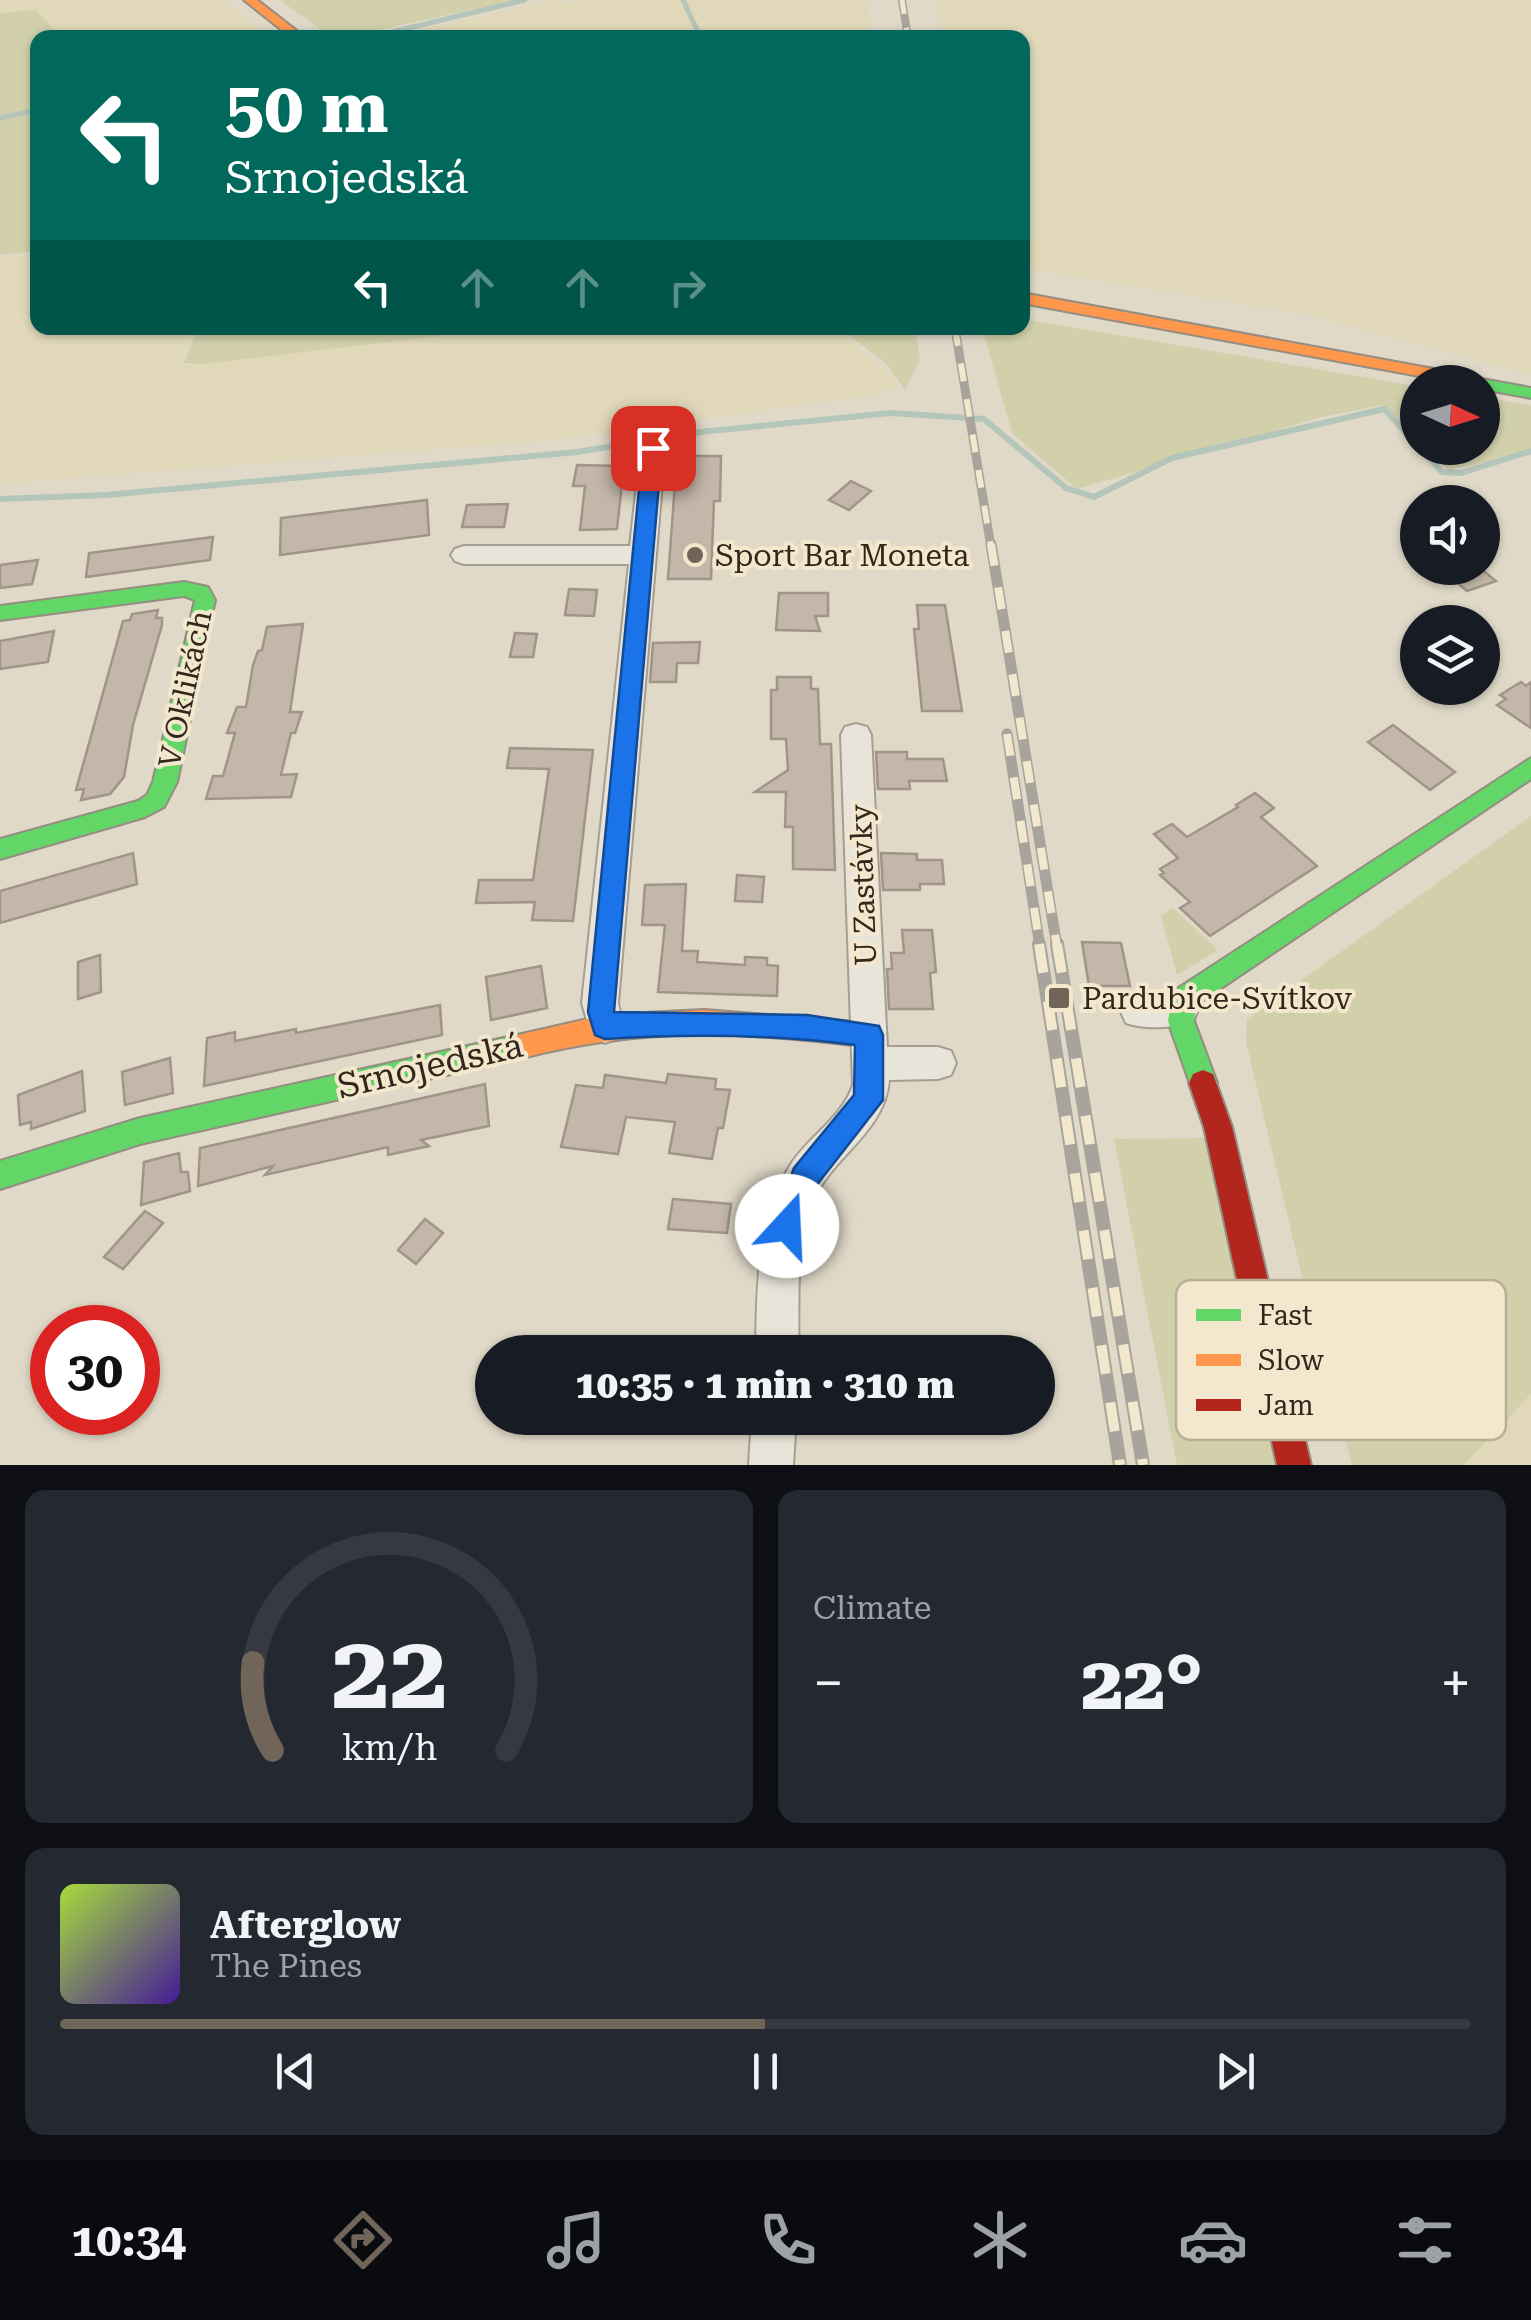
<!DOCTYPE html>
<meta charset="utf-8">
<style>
body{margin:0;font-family:"Roboto Serif",serif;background:#242831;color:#f1f3f6;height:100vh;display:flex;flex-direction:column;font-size:38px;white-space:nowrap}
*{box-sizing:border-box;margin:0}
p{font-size:32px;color:#9ea1a6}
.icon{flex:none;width:55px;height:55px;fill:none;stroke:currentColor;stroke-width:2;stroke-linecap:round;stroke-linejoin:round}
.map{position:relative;height:1465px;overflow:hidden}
.details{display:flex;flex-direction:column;gap:25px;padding:25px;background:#0d0f14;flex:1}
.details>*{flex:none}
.top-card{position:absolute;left:30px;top:30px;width:1000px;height:305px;border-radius:20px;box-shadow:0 2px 8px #0004;background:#00695c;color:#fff;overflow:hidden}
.needle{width:65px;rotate:94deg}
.buttons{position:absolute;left:1400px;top:365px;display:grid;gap:20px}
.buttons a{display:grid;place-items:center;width:100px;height:100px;border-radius:50%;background:#171b24;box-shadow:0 2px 8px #0004;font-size:50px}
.speed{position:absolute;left:30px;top:1305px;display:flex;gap:20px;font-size:50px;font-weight:700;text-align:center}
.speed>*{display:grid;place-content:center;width:130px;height:130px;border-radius:50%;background:#171b24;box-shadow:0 2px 8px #0004;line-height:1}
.speed .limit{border:15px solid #d22;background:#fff;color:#111}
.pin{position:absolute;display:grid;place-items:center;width:85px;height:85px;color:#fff;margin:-42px;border-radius:20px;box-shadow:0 5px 15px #0006}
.me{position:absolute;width:110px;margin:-55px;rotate:20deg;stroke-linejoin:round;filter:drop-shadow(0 0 8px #0008)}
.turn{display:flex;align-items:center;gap:35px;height:210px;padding:0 30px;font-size:45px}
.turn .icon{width:130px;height:130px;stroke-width:2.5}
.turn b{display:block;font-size:70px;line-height:85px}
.lanes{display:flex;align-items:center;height:95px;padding:0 30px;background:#0003;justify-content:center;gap:50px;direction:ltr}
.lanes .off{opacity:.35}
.big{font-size:75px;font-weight:800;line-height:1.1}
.details .widget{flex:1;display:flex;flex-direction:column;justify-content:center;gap:15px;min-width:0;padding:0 35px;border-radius:20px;background:#242831}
.details .dial{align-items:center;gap:0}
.dial svg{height:260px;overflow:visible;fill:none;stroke:#363941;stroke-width:7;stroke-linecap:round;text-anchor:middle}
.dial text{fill:#f1f3f6;stroke:none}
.song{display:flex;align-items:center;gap:30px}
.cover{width:120px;height:120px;border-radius:15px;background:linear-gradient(135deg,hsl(80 70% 55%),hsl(260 70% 35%))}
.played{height:10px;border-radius:5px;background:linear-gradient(90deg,#706558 50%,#363941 50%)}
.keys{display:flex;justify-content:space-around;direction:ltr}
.heat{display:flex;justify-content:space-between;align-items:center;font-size:55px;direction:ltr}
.details .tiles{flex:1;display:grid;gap:25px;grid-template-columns:1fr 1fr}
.widget:last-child{grid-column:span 2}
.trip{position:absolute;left:475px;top:1335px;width:580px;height:100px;border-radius:50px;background:#171b24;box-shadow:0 2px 8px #0004;font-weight:800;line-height:100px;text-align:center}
.dock{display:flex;height:160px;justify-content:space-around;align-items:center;background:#090b0e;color:#9ea1a6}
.dock .icon{width:70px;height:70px}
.dock .selected{color:#706558}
.dock b{font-size:45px;color:#f1f3f6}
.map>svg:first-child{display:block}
.farmland{fill:#e1d8b9}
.green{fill:#d1d0ab}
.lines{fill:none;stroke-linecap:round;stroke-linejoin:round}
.stream-far1{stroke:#b4c5ba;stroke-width:5}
.stream{stroke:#b4c5ba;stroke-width:6}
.building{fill:#c4b7a9;stroke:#a09588;stroke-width:2.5}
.street-casing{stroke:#a59e92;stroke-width:4}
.fast-casing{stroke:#958d82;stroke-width:4}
.slow-casing{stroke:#958d82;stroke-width:4}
.jam-casing{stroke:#958d82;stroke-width:4}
.street{fill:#e8e4da;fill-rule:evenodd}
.fast{fill:#63d668;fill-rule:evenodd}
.slow{fill:#ff974d;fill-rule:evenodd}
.jam{fill:#b3261e;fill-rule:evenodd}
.rail-far3-casing{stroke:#a8a39b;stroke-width:8}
.rail-far2-casing{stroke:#a8a39b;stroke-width:9}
.rail-far1-casing{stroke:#a8a39b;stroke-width:11}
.rail-casing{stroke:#a8a39b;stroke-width:14}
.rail-far3{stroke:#f3e7cd;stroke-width:5;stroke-dasharray:14;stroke-linecap:butt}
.rail-far2{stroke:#f3e7cd;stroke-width:6;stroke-dasharray:18;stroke-linecap:butt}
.rail-far1{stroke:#f3e7cd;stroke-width:8;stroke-dasharray:22;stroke-linecap:butt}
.rail{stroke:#f3e7cd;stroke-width:10;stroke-dasharray:29;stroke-linecap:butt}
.route{fill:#1a73e8;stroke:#114b97;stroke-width:2.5}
.poi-dot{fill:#706558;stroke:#f3e7cd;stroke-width:4}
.labels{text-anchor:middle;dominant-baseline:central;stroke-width:8;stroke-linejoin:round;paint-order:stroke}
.poi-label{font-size:30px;fill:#33261c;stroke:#f3e7cd;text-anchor:start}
.street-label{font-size:30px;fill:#33261c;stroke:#f3e7cd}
.near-street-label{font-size:35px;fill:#33261c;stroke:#f3e7cd}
.key{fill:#f3e7cd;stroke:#b9ad98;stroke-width:2.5}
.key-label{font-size:28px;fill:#33261c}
</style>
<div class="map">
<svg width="1531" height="1465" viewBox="0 0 1531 1465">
<rect width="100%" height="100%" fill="#e0d9c8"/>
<g class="farmland">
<path d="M0 0H222L272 37H61L36 10 0 13Z"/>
<path d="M556 0 570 4 584 0H866L871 37H386Z"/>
<path d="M933 0H1531V375L1310 315 1023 268 1022 38 941 37V18Z"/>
<path d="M37 254 38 328H194L181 366 509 328H836L897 382 896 387 873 395 554 440 0 484V258Z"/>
<path d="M1531 1394V1465H1464Z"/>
</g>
<g class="green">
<path d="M280 0H517L345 37 325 33Z"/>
<path d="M36 10 61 37 38 38 37 251 0 255V13Z"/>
<path d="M1023 319 1417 386V439L1383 405 1322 417 1077 489 1012 433 982 328H1022Z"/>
<path d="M197 328H506L203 364 184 363Z"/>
<path d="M839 328H915L920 359 905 390 886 363Z"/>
<path d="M1483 397 1531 405V453L1448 470 1426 448H1482Z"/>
<path d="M1531 816V1394L1464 1465H1352L1325 1359C1336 1334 1321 1307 1305 1289L1246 1042 1247 1019Z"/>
<path d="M1173 908 1218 950 1177 975 1161 915Z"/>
<path d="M1205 1138 1278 1465H1177L1114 1139Z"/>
</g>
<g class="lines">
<g class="stream-far1">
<path d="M683 0 701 38"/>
<path d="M367 38 525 0"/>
<path d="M0 118 38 110"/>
</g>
<g class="stream">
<path d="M1420 448 1442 472 1461 473 1531 451"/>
<path d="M0 499 106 495 577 452 700 432 891 413 984 419 1066 488 1094 497 1172 458 1384 409 1418 445"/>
</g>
</g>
<g class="building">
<path d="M677 456H721L720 501H714L711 579H668Z"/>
<path d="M577 465 624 466 617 529 580 530 585 486H573Z"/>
<path d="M851 481 871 491 849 510 829 500Z"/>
<path d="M427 500 429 535 280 555 281 518Z"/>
<path d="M508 504 504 527H462L467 505Z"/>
<path d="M213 537 210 560 86 577 89 553Z"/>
<path d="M38 560 32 584 0 588V565Z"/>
<path d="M1440 568H1480L1496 581 1467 591Z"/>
<path d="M569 589 597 590 594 616 565 615Z"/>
<path d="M779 593H828V616H815L820 631 776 630Z"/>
<path d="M917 605H945L962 711H922L914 629H919Z"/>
<path d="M158 610 156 618H162V625L133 725 124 777 110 794 81 800 84 789 76 790 123 621 130 620 132 614Z"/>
<path d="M303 624 290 712H302L295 733H291L281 775 297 774 291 797 206 799 213 776H223L235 733H227L237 707H246L253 665 258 651 262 650 267 627Z"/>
<path d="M54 631 48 662 0 669V641Z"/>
<path d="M515 633 537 634 533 657H510Z"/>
<path d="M700 642 698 663H677L676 682H650L653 643Z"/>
<path d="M777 677H811V689H818L820 744H831L835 870 793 869V827H785L786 792H755L788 770 786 739H771V690H777Z"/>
<path d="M1521 682 1526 686 1531 682V728L1497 705 1506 699 1500 695Z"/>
<path d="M1393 725 1455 772 1430 790 1368 742Z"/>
<path d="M510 748 593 750 573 921 532 920 535 902 476 903 479 880H533L549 769 507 768Z"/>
<path d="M876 752H907V759H943L947 781H909L910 789H878Z"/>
<path d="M1255 793 1274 808 1261 817 1317 866 1210 936 1180 908 1190 902 1160 875 1164 873 1160 869 1178 858 1154 834 1172 824 1187 837 1238 807 1236 805Z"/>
<path d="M133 853 137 884 0 923V891Z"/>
<path d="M881 853 917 854V860H942L944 884H920V890H883Z"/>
<path d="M737 875 764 877 762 902 735 901Z"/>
<path d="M686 884 682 951H698L697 962 745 965V957L767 958V965L778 966 777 996 658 992 665 925H642L645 885Z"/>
<path d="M902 930H932L936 972 930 973 933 1009H889L887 969H892L891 953H904Z"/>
<path d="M1082 942 1121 943 1130 986H1089Z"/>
<path d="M100 955 101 992 78 999V962Z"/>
<path d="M541 966 547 1008 491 1020 486 977Z"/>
<path d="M440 1005 442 1035 204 1086 207 1038 235 1032V1041L296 1029V1033Z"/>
<path d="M170 1058 173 1093 125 1105 122 1072Z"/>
<path d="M82 1071 85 1111 31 1129V1122L20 1125 18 1095Z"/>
<path d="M668 1074 716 1079 715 1089 730 1090 723 1128H718L712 1159 669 1153 675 1122 626 1117 618 1154 561 1147 576 1085 603 1088 605 1075 666 1083Z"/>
<path d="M485 1084 489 1126 421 1140 429 1146 388 1155V1147L265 1175 273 1166 198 1186 200 1148Z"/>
<path d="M179 1153 181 1172H188L190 1191 141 1205 144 1162Z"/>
<path d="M673 1199 731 1204 727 1233 668 1229Z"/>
<path d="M145 1211 163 1223 123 1269 104 1257Z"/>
<path d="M425 1219 443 1233 416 1264 398 1250Z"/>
</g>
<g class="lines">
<g class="street-casing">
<g id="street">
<path d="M653 441 665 448 618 1003 623 1027 618 1038 605 1043 592 1038 582 1003 629 564H464L455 561 451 555 455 549 464 546H630L641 448Z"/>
<path d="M856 724 867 727 871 735 887 1047H938L951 1051 956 1063 951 1075 938 1079 889 1080C885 1131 835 1155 815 1197 793 1244 800 1302 798 1352H756C757 1289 756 1220 791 1164 809 1136 842 1118 853 1085L841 735 845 727Z"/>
<path d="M1180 994 1193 999 1198 1010 1193 1021C1172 1028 1147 1030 1126 1023L1121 1012 1126 1001 1139 996Z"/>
<path d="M752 1418H796L793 1465H749Z"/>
</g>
</g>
<g class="fast-casing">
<g id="fast">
<path d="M1482 379 1531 388V398L1482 389V382H1474Z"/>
<path d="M184 582 208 587 215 600 177 782 164 807 145 817 0 859V839L138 801 147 795 153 782 195 600 184 596 0 620V606Z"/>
<path d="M1531 758V779L1196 1005 1194 1021 1217 1083 1213 1092 1203 1096 1193 1092 1168 1021 1174 991Z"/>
<path d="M522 1034 532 1037 536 1046 532 1055 522 1058 140 1144 0 1189V1161L140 1118Z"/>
</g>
</g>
<g class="slow-casing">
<g id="slow">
<path d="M244 0H257L306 38H292Z"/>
<path d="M1022 293 1477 377 1486 382 1482 386V382H1452L1022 303Z"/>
<path d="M704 1010 869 1023 879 1027 882 1035 879 1043 869 1047C742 1031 647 1026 522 1058L512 1055 508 1046 512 1037 522 1034 605 1015Z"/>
</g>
</g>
<g class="jam-casing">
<path id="jam" d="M1203 1070 1213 1074 1232 1127 1311 1465H1277L1204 1127 1189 1083 1193 1074Z"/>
</g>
<use href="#street" class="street"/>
<use href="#fast" class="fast"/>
<use href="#slow" class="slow"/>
<use href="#jam" class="jam"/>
<g class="rail-far3-casing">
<path id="rail-far3" d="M902 0 908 38"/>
</g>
<g class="rail-far2-casing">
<path id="rail-far2" d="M955 328 991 547"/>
</g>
<g class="rail-far1-casing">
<g id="rail-far1">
<path d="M991 544 1057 947"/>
<path d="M1007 734 1040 947"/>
</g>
</g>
<g class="rail-casing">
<g id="rail">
<path d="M1039 944 1120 1465"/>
<path d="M1057 944 1143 1465"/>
</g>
</g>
<use href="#rail-far3" class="rail-far3"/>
<use href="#rail-far2" class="rail-far2"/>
<use href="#rail-far1" class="rail-far1"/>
<use href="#rail" class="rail"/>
</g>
<path class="route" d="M653 442 662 448 614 1012 807 1015 879 1026 883 1035V1100L816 1186 798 1236 787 1240 776 1236 772 1226 794 1168 854 1095 855 1045C772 1034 688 1034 605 1039L595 1035 588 1012 643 448Z"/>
<g class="poi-dot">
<circle cx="695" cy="555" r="10"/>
<rect x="1047" y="986" width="24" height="24" rx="5"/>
</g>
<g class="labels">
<g class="poi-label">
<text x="715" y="555">Sport Bar Moneta</text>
<text x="1082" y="998">Pardubice-Svítkov</text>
</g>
<g class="street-label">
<text transform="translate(185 689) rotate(-78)">V Oklikách</text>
<text transform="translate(863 885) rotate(-92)">U Zastávky</text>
</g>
<g class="near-street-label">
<text transform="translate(430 1066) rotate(-13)">Srnojedská</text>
</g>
</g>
<rect x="1176" y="1280" width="330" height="160" rx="15" class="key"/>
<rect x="1196" y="1309" width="45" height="12" fill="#63d668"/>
<rect x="1196" y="1354" width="45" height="12" fill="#ff974d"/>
<rect x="1196" y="1399" width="45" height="12" fill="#b3261e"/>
<g class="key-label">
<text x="1258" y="1325">Fast</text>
<text x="1258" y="1370">Slow</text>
<text x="1258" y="1415">Jam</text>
</g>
</svg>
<div class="buttons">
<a><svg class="needle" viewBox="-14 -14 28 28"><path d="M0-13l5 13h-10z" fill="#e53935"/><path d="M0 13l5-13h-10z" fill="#9ea1a6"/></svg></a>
<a><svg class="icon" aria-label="sound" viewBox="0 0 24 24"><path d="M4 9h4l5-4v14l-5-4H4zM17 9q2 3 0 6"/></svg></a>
<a><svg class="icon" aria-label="layers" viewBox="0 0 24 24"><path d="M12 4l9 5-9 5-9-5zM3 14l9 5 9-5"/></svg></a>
</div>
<div class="speed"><div class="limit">30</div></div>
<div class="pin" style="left:653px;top:448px;background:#d93025"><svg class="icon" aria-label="arrive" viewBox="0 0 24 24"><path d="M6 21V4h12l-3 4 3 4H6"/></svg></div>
<svg class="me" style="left:787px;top:1226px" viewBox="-20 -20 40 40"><circle r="19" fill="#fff"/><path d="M0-13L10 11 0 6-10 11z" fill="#1a73e8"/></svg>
<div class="trip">10:35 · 1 min · 310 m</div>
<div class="top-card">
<div class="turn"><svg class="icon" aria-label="left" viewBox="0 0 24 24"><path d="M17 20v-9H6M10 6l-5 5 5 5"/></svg><div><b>50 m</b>Srnojedská</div></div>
<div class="lanes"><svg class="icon" aria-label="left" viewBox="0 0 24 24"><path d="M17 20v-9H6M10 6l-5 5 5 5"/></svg><svg class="icon off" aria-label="ahead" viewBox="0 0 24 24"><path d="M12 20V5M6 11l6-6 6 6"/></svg><svg class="icon off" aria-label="ahead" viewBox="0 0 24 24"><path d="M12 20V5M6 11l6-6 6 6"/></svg><svg class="icon off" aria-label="right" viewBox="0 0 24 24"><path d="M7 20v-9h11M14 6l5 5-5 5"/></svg></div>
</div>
</div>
<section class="details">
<div class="tiles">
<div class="widget dial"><svg viewBox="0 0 100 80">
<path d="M14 69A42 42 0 1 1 86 69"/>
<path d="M14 69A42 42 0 0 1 8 42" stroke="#706558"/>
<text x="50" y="56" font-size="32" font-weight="700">22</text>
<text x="50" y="72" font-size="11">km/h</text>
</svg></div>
<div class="widget"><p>Climate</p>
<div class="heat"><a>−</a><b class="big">22°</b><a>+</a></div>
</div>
<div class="widget">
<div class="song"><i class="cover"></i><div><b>Afterglow</b><p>The Pines</p></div></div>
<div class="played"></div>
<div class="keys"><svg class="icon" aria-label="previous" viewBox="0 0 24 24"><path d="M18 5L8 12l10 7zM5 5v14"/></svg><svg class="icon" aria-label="pause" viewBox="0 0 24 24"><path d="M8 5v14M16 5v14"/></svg><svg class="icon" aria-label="next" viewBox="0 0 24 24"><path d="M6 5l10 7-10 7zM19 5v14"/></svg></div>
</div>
</div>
</section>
<nav class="dock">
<b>10:34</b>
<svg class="icon selected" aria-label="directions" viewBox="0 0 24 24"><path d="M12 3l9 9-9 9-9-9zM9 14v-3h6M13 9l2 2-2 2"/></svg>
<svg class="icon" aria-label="music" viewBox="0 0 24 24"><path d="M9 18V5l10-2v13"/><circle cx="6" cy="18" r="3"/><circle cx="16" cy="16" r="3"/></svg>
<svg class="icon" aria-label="phone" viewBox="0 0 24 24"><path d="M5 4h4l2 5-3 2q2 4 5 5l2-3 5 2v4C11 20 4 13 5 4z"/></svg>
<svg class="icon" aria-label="climate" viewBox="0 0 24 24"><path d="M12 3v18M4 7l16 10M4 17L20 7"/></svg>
<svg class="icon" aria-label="car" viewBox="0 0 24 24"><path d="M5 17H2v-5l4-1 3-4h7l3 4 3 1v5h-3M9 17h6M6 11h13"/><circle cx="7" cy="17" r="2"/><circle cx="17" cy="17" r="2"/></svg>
<svg class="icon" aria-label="filters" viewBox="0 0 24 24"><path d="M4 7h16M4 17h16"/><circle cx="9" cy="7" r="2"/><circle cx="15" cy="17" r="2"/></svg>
</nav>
